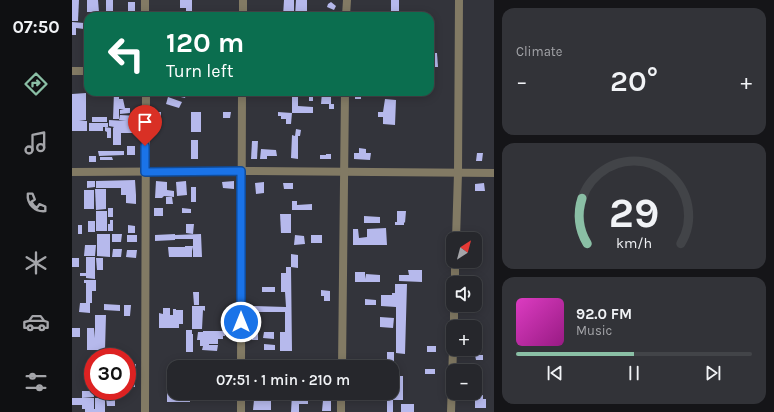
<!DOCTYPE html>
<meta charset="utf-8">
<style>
body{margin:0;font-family:Karla,sans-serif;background:#323338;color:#f1f3f6;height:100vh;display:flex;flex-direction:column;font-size:15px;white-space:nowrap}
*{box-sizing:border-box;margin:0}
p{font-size:13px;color:#a4a5a9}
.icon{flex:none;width:22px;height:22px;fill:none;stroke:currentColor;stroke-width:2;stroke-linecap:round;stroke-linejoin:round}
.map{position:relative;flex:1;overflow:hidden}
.details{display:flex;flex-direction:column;gap:8px;padding:8px;background:#151518;width:280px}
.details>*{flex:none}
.banner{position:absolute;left:12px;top:12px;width:350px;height:84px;border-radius:12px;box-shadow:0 2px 10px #0003,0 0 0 1px #424448;background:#0b6e4f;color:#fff;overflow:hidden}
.needle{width:26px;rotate:36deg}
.buttons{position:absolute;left:374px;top:232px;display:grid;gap:8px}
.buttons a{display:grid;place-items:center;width:36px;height:36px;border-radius:8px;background:#26272c;box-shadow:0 2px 10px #0003,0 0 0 1px #424448;font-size:20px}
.speed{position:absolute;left:12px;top:348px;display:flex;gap:8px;font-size:20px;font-weight:700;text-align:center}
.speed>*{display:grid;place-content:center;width:52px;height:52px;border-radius:50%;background:#26272c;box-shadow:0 2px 10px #0003,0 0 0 1px #424448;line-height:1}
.speed .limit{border:6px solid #d22;background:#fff;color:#111}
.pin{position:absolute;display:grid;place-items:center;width:34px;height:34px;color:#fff;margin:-41px -17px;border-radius:50% 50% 50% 0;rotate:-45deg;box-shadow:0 0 4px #0007}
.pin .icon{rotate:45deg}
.me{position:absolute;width:44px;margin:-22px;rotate:0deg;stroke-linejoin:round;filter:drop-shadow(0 0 3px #0008)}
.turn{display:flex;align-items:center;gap:14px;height:84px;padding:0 16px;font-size:18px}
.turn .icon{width:52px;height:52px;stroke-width:2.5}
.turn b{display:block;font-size:28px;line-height:34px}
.big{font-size:30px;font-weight:600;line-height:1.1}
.details .widget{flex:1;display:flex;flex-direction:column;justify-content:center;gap:6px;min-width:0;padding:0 14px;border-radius:12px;background:#323338}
.details .dial{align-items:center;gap:0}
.dial svg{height:104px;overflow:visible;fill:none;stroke:#424448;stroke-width:7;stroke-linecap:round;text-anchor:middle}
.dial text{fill:#f1f3f6;stroke:none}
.song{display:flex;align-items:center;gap:12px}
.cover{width:48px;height:48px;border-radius:6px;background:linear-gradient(135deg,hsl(310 70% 55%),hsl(310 70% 35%))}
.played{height:4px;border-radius:2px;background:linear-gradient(90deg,#8abfa5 50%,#424448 50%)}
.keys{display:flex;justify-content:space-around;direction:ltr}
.heat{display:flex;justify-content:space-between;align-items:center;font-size:22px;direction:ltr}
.trip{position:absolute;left:95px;top:360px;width:232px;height:40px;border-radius:12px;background:#26272c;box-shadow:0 2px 10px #0003,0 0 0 1px #424448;font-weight:600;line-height:40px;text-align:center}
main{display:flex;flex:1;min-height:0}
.tabs{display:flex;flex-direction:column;width:72px;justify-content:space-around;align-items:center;background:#0f1012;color:#a4a5a9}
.tabs .icon{width:28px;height:28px}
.tabs .selected{color:#8abfa5}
.tabs b{font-size:18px;color:#f1f3f6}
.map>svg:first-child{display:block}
.building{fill:#b6b9ec}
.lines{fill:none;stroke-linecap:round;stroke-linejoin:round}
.street{stroke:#827a64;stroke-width:8}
.route-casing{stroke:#114b97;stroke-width:10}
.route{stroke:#1a73e8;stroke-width:7}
</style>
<main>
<nav class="tabs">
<b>07:50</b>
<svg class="icon selected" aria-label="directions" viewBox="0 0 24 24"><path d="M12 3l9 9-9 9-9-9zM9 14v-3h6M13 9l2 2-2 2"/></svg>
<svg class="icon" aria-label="music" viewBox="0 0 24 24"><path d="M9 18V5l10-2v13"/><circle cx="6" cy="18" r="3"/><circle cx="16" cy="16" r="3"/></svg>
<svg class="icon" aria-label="phone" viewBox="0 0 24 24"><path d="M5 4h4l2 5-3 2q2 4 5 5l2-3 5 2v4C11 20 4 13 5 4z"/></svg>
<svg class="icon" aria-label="climate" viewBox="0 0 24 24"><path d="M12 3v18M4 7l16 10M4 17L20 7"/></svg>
<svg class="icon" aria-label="car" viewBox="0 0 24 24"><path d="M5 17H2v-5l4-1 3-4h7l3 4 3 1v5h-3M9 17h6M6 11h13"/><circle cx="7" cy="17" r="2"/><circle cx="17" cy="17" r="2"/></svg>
<svg class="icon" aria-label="filters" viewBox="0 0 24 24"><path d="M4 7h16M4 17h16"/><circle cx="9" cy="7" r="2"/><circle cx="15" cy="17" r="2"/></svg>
</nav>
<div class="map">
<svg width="422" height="412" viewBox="0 0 422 412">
<rect width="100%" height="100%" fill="#33343b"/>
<g class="building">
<path d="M0 0H7L6 21H0Z"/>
<path d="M15 0H26L27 12H15Z"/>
<path d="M34 0H41V12L34 11Z"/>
<path d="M108 0H120V16H114V8H108Z"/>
<path d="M212 0H222V16H211Z"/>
<path d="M224 0H235V16H223Z"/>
<rect x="319" y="0" width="8" height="16"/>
<rect x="56" y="2" width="7" height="14"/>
<path d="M259 2 264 6 262 10 255 7 256 4Z"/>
<path d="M0 22 12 23V29L4 28V35H0Z"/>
<path d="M360 53H365L366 67H360Z"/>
<path d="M42 92H47V99H51L53 108H58V113L48 114V110L52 109H47V119H41Z"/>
<path d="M97 92H115L113 98 96 94Z"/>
<path d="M132 92H148V96L132 95Z"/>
<path d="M220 92H246V95H241V101H237V95H226V106L241 107V113H220Z"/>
<path d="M250 92H259V104H262V109H257V104H249Z"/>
<rect x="283" y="92" width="6" height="7"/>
<path d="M14 93V120L7 121H15V131H0V94Z"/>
<path d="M96 97 110 102 107 108 94 104Z"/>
<path d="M313 99 324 100 323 125 311 124V117H306V112H311Z"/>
<rect x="80" y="112" width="9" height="7"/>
<rect x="119" y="112" width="10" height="20"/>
<path d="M151 112H159L158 118H151Z"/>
<path d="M206 112 220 113 219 124H214V119H209V116H206Z"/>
<path d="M48 115 66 116 65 121H61V122H65V133H49V145H41V128L42 127 37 126V120L54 121 47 120Z"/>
<rect x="20" y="117" width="15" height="5"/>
<path d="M17 123H36V127H29H31V131H17Z"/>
<path d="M33 127 39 128V138H35V132L33 131Z"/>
<path d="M224 129 229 130 228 136H226V159L219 158 220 135 223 136Z"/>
<rect x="119" y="140" width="7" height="19"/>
<path d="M180 141H186L185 159H179Z"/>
<rect x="55" y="146" width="8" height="9"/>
<path d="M287 148 294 149V153H299L298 160 282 159V153H287Z"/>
<path d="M189 149 204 150 205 156H195V159H188Z"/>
<path d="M26 151H52V155L27 156Z"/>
<path d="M405 153H411L410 161H404Z"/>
<path d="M254 154H259V159H248V155H254Z"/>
<rect x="17" y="156" width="7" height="6"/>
<path d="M28 157H40L41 160H28Z"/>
<path d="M63 180 64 195H57H64V204L54 203V195H49V188H24V181Z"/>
<path d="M15 181H23V187L15 188Z"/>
<path d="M84 181 95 182V190L102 191V197L92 196 90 198H83Z"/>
<path d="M114 181 115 195 105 196 104 182Z"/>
<path d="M162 181V189L151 188 150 182Z"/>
<path d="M192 182V193L184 194 183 183Z"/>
<path d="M211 183H221V189H212Z"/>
<path d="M412 183 413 191H403V184Z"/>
<rect x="119" y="187" width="5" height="15"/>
<path d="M23 189H34V209L24 210Z"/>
<rect x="12" y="190" width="10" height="19"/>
<path d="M94 197H100L101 204H94Z"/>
<path d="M220 201H225V205L240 204V210H220Z"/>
<rect x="36" y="208" width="5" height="9"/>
<rect x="82" y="208" width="9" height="8"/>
<path d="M110 208 119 209V213H110Z"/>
<rect x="24" y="211" width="11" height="20"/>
<path d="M325 211H334L333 223 332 222V225H323V222H325Z"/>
<path d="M208 214H219V233H209Z"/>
<path d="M292 216 308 217V223H292Z"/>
<path d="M38 220H41V231H36V224H38Z"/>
<rect x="16" y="221" width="7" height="11"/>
<path d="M114 224H122L121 234 114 233Z"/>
<rect x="6" y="225" width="4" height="9"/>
<path d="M56 225 63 226V233H56Z"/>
<path d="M314 228 315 245H281V229H286L287 238 295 237V229Z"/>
<path d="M25 234H38V257L25 256Z"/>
<path d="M40 234H50L49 242H40Z"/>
<path d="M103 234V240L83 241V235Z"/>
<path d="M129 234 130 257H121V247L120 251H113H120V257H97L96 247H113V246H121V239H103V235Z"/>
<rect x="55" y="235" width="10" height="7"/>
<path d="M223 235 232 236 233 244 222 245Z"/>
<rect x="239" y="235" width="11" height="8"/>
<path d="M13 245H24L23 256H12Z"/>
<path d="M41 249H50L49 257H40Z"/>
<path d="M55 250H65L64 258 54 257Z"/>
<path d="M219 254 226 255V268L219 267Z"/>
<path d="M14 257H23V279L14 278V276H8V273H14Z"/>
<rect x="0" y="258" width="7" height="9"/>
<path d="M24 258H31V270H25Z"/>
<path d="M214 267H219L220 351H208V332H213V312H180V306L214 307 213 292H209V273H214Z"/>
<path d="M336 270H350V282L327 281V275H337Z"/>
<path d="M283 272H293V279L294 274 308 275V282H283Z"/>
<path d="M12 280H24V291H20V303H18V313L7 312 8 303H14V283H12Z"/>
<path d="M323 284H335L333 354 324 353V307L309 306V295H320V293H323Z"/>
<rect x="190" y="287" width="13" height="5"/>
<path d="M249 290 258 291V301H252V296H249Z"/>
<path d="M121 292H127V305H122Z"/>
<path d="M293 299 304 300V305H293Z"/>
<path d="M32 304 48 305V311L32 310Z"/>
<path d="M52 305H59L58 316H52Z"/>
<path d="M120 306H133V311L131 310 130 329H120Z"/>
<path d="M91 308H98V315H101V309H104V310H111V324H107V328H87V313L91 314Z"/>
<path d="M23 315H34L33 350H15V328H22L23 338Z"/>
<path d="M151 316H161V327H154L153 321H151Z"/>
<path d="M308 317 322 318 321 328 308 327Z"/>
<rect x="0" y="328" width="8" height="9"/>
<path d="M114 330H120V334H121V352H114Z"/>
<path d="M131 331H153V336H151V339H146V344H137V336V345H146L145 351 130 350 131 346H128V340H125L126 332H131Z"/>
<rect x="180" y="332" width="6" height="8"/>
<path d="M192 332H202V339L191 338Z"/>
<path d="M192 344 203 345V350H192Z"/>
<rect x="355" y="346" width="9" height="6"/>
<path d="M315 352H322V376H331V400H321L322 376H320V367H315Z"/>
<path d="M403 355H411V360H404Z"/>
<path d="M182 361 205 362V367H182Z"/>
<rect x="15" y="362" width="6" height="11"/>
<rect x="57" y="364" width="7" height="11"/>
<rect x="353" y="369" width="10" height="5"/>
<path d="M55 381 63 382V387H55Z"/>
<path d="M17 387H21L22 397 10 398V391H17Z"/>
<rect x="95" y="393" width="23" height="9"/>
<path d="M220 393H231V396H234V399H236V404H227V412H219Z"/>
<path d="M246 393 258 394V399L246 398Z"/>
<path d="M403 395H411V399H414V408H403Z"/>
<path d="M0 398H22V409H23V398H33V412H13V409H10V405H0Z"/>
<path d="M34 398H43V406H35Z"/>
<path d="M182 400 199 401V410H181Z"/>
<path d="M251 400H259V411H250Z"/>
<rect x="315" y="400" width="6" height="12"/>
<rect x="329" y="404" width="13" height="8"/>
</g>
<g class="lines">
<g class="street">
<path d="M73 0V16"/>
<path d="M171 16V0"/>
<path d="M274 16 275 0"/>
<path d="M0 71H16"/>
<path d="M0 172 169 171 422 173"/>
<path d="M384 239 386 173 387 0"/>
<path d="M383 283V261"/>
<path d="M382 327V305"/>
<path d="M169 367 170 92"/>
<path d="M270 367 273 92"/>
<path d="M73 412 74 92"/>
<path d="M169 412V393"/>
<path d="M269 412V393"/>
<path d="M379 412 381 349"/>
</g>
</g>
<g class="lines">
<g class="route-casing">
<path id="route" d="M73 146V172L169 171V322"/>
</g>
<use href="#route" class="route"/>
</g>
</svg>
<div class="buttons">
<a><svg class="needle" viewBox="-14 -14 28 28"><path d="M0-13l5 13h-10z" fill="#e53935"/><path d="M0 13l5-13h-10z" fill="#a4a5a9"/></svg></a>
<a><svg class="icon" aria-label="sound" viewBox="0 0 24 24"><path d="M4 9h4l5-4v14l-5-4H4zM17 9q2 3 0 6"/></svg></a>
<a>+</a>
<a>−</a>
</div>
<div class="speed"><div class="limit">30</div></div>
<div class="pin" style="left:73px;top:146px;background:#d93025"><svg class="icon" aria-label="arrive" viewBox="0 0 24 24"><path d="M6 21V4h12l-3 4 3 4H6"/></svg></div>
<svg class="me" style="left:169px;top:322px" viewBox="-20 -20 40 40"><circle r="17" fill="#1a73e8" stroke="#fff" stroke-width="3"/><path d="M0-11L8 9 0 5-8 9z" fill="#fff"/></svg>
<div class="trip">07:51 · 1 min · 210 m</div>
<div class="banner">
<div class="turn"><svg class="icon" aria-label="left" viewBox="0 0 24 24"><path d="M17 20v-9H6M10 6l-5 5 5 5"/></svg><div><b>120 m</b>Turn left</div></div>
</div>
</div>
<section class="details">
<div class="widget"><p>Climate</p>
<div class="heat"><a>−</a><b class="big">20°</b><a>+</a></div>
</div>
<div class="widget dial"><svg viewBox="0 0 100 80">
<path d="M14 69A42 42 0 1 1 86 69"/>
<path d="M14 69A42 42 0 0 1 10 34" stroke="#8abfa5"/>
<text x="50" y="56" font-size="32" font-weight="700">29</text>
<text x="50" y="72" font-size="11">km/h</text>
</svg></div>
<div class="widget">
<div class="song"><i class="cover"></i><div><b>92.0 FM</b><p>Music</p></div></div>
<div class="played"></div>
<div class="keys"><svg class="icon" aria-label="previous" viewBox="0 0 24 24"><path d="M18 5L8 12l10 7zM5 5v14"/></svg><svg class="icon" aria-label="pause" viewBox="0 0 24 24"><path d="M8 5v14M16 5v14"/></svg><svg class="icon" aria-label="next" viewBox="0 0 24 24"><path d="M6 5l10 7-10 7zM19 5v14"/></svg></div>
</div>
</section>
</main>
